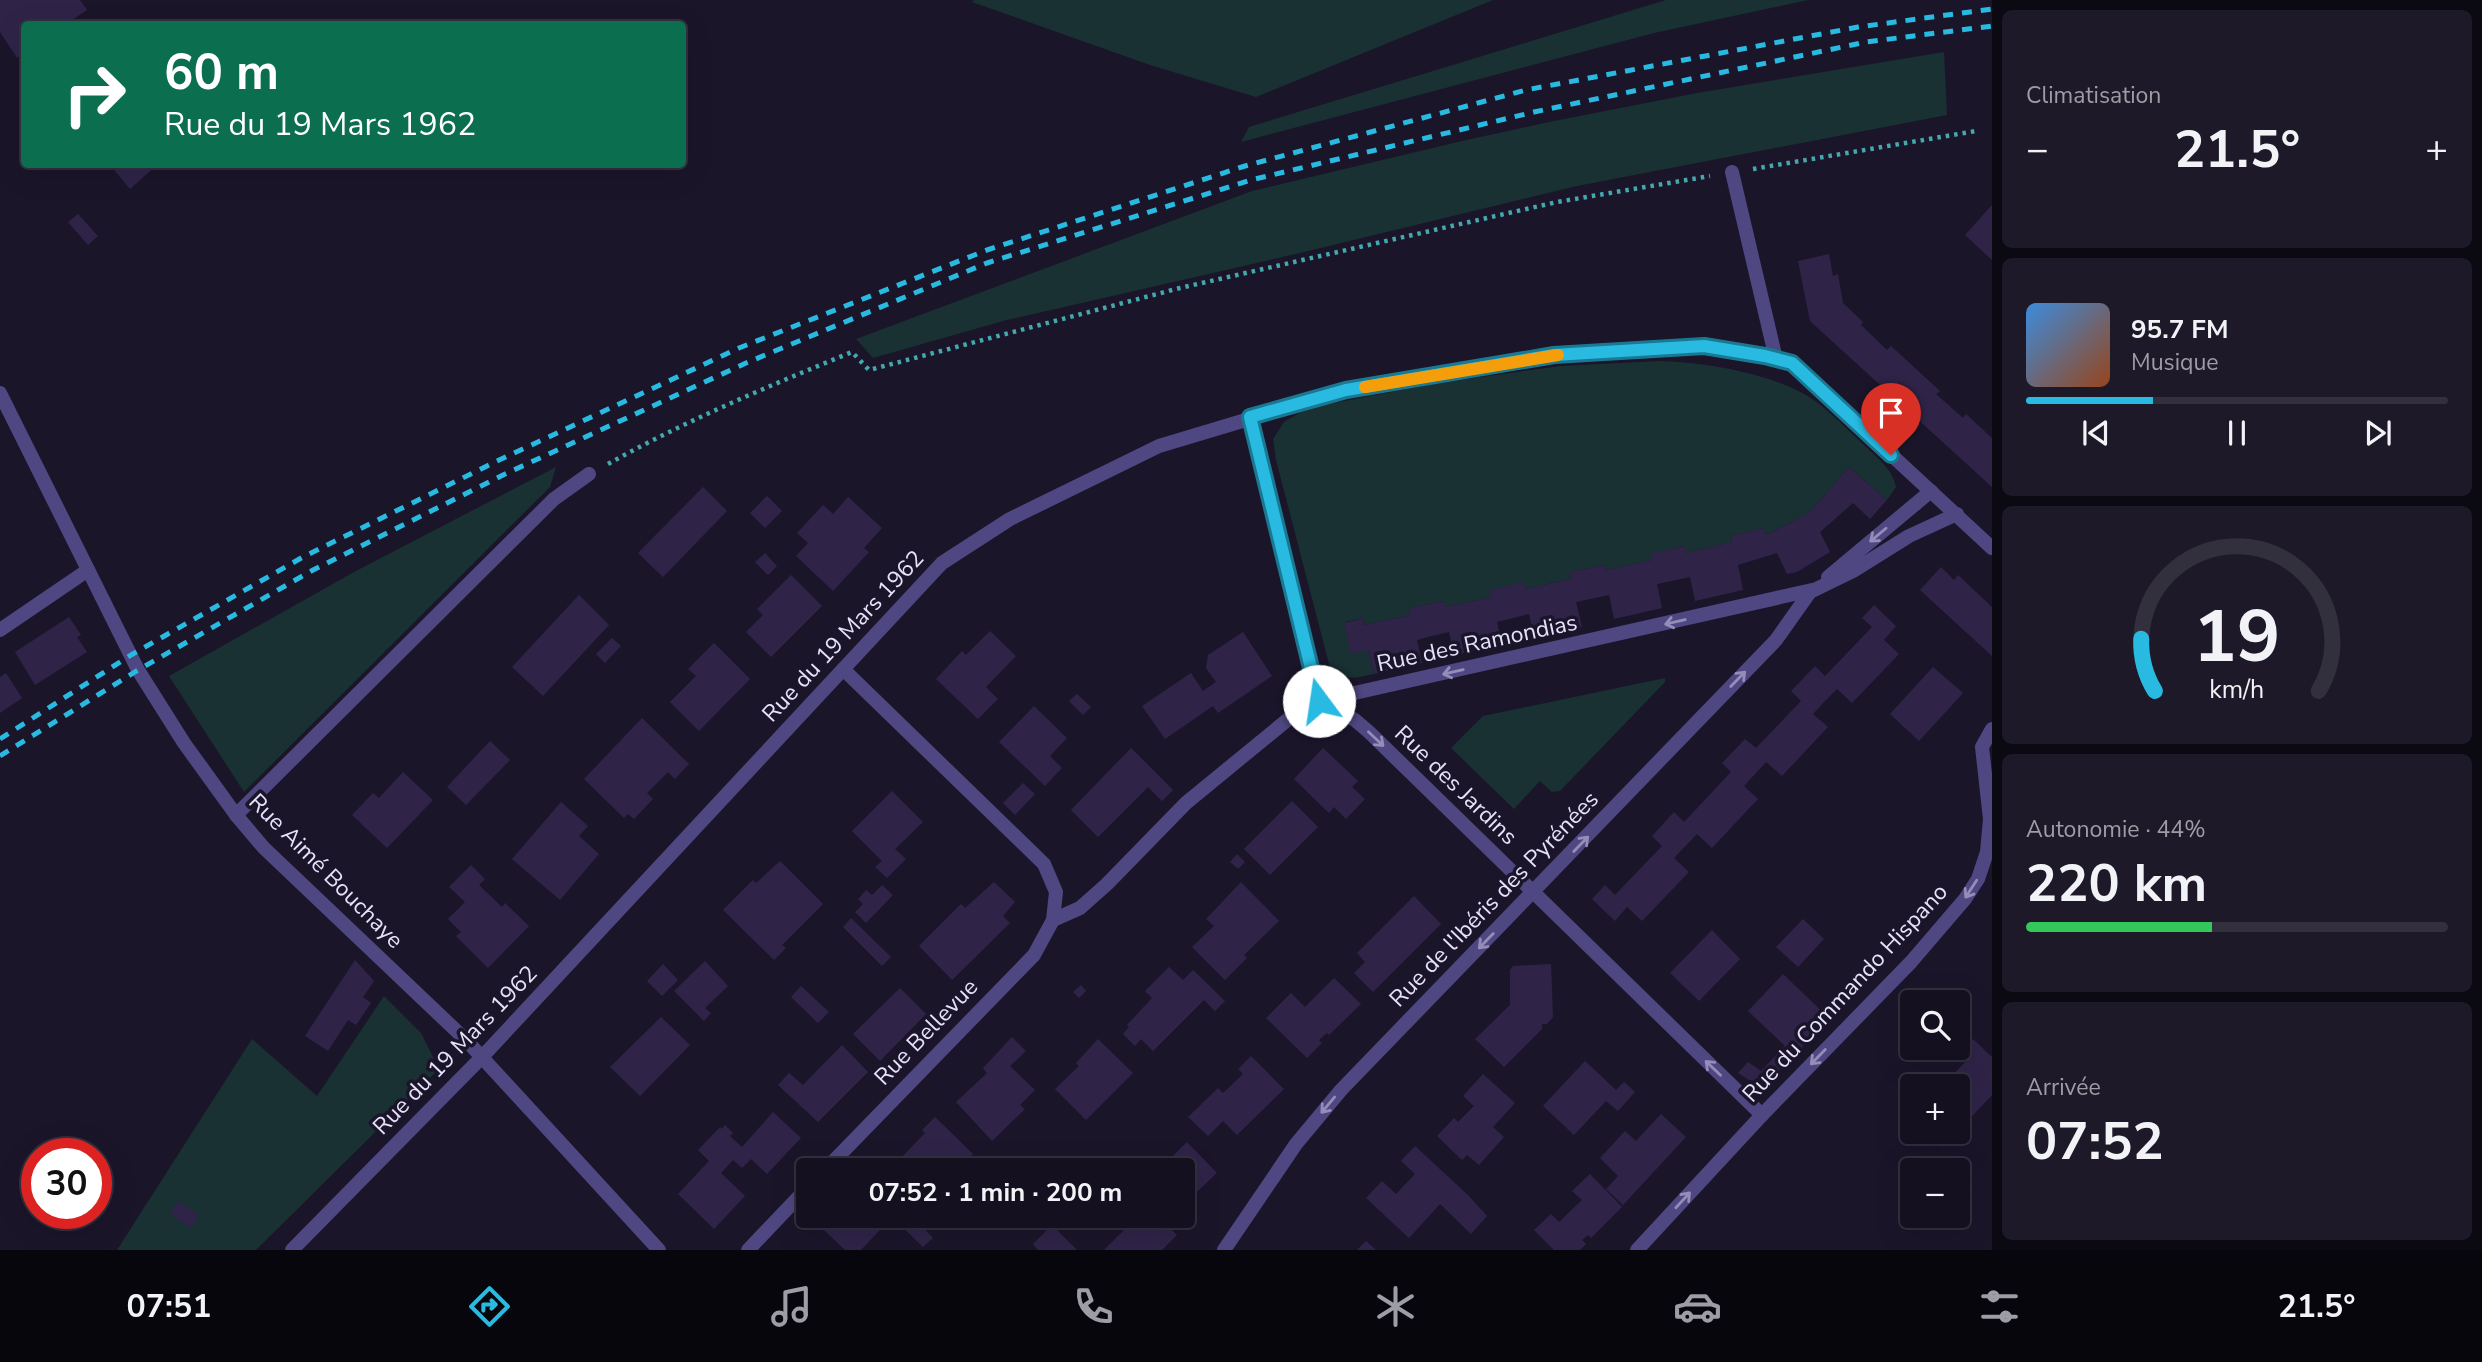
<!DOCTYPE html>
<html lang="fr">
<meta charset="utf-8">
<style>
body{margin:0;font-family:"Nunito Sans",sans-serif;background:#1d1929;color:#f1f3f6;height:100vh;display:flex;flex-direction:column;font-size:26px;white-space:nowrap}
*{box-sizing:border-box;margin:0}
p{font-size:23px;color:#9d9da5}
.icon{flex:none;width:38px;height:38px;fill:none;stroke:currentColor;stroke-width:2;stroke-linecap:round;stroke-linejoin:round}
.map{position:relative;flex:1;overflow:hidden}
.side{display:flex;flex-direction:column;gap:10px;padding:10px;background:#0b0912;width:490px}
.side>*{flex:none}
.top-card{position:absolute;left:21px;top:21px;width:665px;height:147px;border-radius:7px;box-shadow:0 7px 28px #0002,0 0 0 2px #33303e;background:#0b6e4f;color:#fff;overflow:hidden}
.controls{position:absolute;left:1900px;top:990px;display:grid;gap:14px}
.controls a{display:grid;place-items:center;width:70px;height:70px;border-radius:7px;background:#141020;box-shadow:0 7px 28px #0002,0 0 0 2px #33303e;font-size:35px}
.speed{position:absolute;left:21px;top:1138px;display:flex;gap:14px;font-size:35px;font-weight:700;text-align:center}
.speed>*{display:grid;place-content:center;width:91px;height:91px;border-radius:50%;background:#141020;box-shadow:0 7px 28px #0002,0 0 0 2px #33303e;line-height:1}
.speed .limit{border:10px solid #d22;background:#fff;color:#111}
.pin{position:absolute;display:grid;place-items:center;width:60px;height:60px;color:#fff;margin:-72px -30px;border-radius:50% 50% 50% 0;rotate:-45deg;box-shadow:0 0 7px #0007}
.pin .icon{rotate:45deg}
.me{position:absolute;width:77px;margin:-38px;rotate:346deg;stroke-linejoin:round;filter:drop-shadow(0 0 5px #0008)}
.turn{display:flex;align-items:center;gap:24px;height:147px;padding:0 28px;font-size:32px}
.turn .icon{width:91px;height:91px;stroke-width:2.5}
.turn b{display:block;font-size:49px;line-height:60px}
.big{font-size:52px;font-weight:700;line-height:1.1}
.side .tile{flex:1;display:flex;flex-direction:column;justify-content:center;gap:10px;min-width:0;padding:0 24px;border-radius:10px;background:#1d1929}
.side .dial{align-items:center;gap:0}
.dial svg{height:182px;overflow:visible;fill:none;stroke:#33303e;stroke-width:7;stroke-linecap:round;text-anchor:middle}
.dial text{fill:#f1f3f6;stroke:none}
.song{display:flex;align-items:center;gap:21px}
.cover{width:84px;height:84px;border-radius:10px;background:linear-gradient(135deg,hsl(210 70% 55%),hsl(20 70% 35%))}
.played{height:7px;border-radius:4px;background:linear-gradient(90deg,#28bae1 30%,#33303e 30%)}
.keys{display:flex;justify-content:space-around;direction:ltr}
.heat{display:flex;justify-content:space-between;align-items:center;font-size:38px;direction:ltr}
.charge{height:10px;border-radius:5px;background:linear-gradient(90deg,#34c759 44%,#33303e 0)}
.trip{position:absolute;left:796px;top:1158px;width:399px;height:70px;border-radius:7px;background:#141020;box-shadow:0 7px 28px #0002,0 0 0 2px #33303e;font-weight:700;line-height:70px;text-align:center}
.tab-bar{display:flex;height:112px;justify-content:space-around;align-items:center;background:#08060d;color:#9d9da5}
.tab-bar .icon{width:49px;height:49px}
.tab-bar .selected{color:#28bae1}
.tab-bar b{font-size:32px;color:#f1f3f6}
main{display:flex;flex:1;min-height:0}
.map>svg:first-child{display:block}
.green{fill:#193133}
.building{fill:#2f2448}
.lines{fill:none;stroke-linecap:round;stroke-linejoin:round}
.path{stroke:#43a9ae;stroke-width:4.5;stroke-dasharray:3.5 5;stroke-linecap:butt}
.lane{stroke:#4f4782;stroke-width:14}
.street{stroke:#4f4782;stroke-width:14}
.rail{stroke:#28bae1;stroke-width:5;stroke-dasharray:10 9;stroke-linecap:butt}
.oneway{stroke:#938db8}
.route-casing{stroke:#1a7992;stroke-width:18}
.route{stroke:#28bae1;stroke-width:12}
.slow{stroke:#f59e0b;stroke-width:12}
.labels{text-anchor:middle;dominant-baseline:central;stroke-width:7;stroke-linejoin:round;paint-order:stroke}
.street-label{font-size:23px;fill:#e7e2fb;stroke:#1b152a}
</style>
<main>
<div class="map">
<svg width="1992" height="1250" viewBox="0 0 1992 1250">
<rect width="100%" height="100%" fill="#1b152a"/>
<g class="green">
<path d="M974 0H1493L1256 97 1150 65 972 2Z"/>
<path d="M1666 0H1808L1654 33 1241 142 1249 127Z"/>
<path d="M1944 52 1947 115 1577 186 1300 253 1003 321 873 358 856 339 1252 191 1462 141 1549 122 1697 93Z"/>
<path d="M1659 361C1704 362 1778 374 1815 401 1833 414 1848 430 1864 445 1877 458 1892 468 1896 487L1887 500 1849 467 1809 513 1766 535 1763 528 1731 536 1732 542 1686 553 1684 546 1651 554 1652 560 1605 570 1604 565 1570 572 1571 579 1525 589 1523 583 1490 590 1491 597 1445 607 1443 601 1410 608V615L1364 625 1363 618 1345 622 1368 650 1374 674C1355 678 1340 683 1329 664L1276 460 1273 439 1284 422 1299 413 1323 405 1439 383 1560 366Z"/>
<path d="M556 467 550 487 244 792 169 676 354 572Z"/>
<path d="M1665 678V682L1560 791 1552 792 1540 781 1514 809 1451 748 1483 716Z"/>
<path d="M384 996 421 1033 439 1069 256 1250H117L252 1039 317 1096Z"/>
</g>
<g class="building">
<path d="M0 0H80L87 10 66 24H24V53L17 58 0 32Z"/>
<path d="M109 164H158L130 189Z"/>
<path d="M1992 205V260L1965 235Z"/>
<path d="M78 214 98 236 88 245 68 222Z"/>
<path d="M1829 254 1833 276 1838 274 1843 303 1863 322 1861 325 1887 350 1891 346 1940 391 1936 394 1963 418 1966 414 1992 438V487L1810 321 1798 261Z"/>
<path d="M1849 467 1887 500 1870 519 1853 503 1820 532 1830 552 1797 572 1787 574 1777 553 1738 565 1743 590 1695 601 1690 577 1657 584 1662 608 1614 619 1609 595 1576 602 1582 627 1534 637 1529 614 1497 622 1502 645 1454 655 1449 632 1432 636 1417 640 1422 663 1374 674 1368 650 1351 654 1344 623 1363 618 1364 625 1410 615 1409 608 1444 601 1445 607 1491 597 1489 590 1524 582 1525 589 1571 579 1570 572 1604 565 1605 570 1652 560 1650 554 1666 550 1685 546 1686 553 1732 542 1731 536 1763 528 1766 535 1809 513Z"/>
<path d="M703 487 727 511 663 577 638 553Z"/>
<path d="M767 496 782 511 765 528 750 513Z"/>
<path d="M848 497 882 528 864 548 869 552 833 591 796 556 808 543 797 533 823 505 833 514Z"/>
<path d="M765 553 777 566 768 575 755 562Z"/>
<path d="M1941 567 1954 580 1958 575 1992 607V656L1920 590Z"/>
<path d="M791 575 822 606 771 657 746 632 763 615 757 609Z"/>
<path d="M579 595 609 625 543 696 512 667Z"/>
<path d="M1874 605 1896 626 1884 640 1899 654 1852 703 1837 689 1824 702 1813 714 1828 727 1782 776 1766 762 1744 786 1758 799 1712 848 1697 834 1674 858 1689 872 1642 921 1627 907 1615 921 1592 899 1605 885 1615 895 1637 872 1662 846 1652 836 1674 812 1684 822 1731 772 1722 763 1745 739 1756 748 1777 726 1801 701 1791 691 1815 666 1825 676 1872 627 1862 618Z"/>
<path d="M69 617 81 635 77 637 87 652 35 685 15 652Z"/>
<path d="M990 631 1016 656 986 687 998 699 978 719 936 679 962 651 966 655Z"/>
<path d="M1243 632 1272 676 1218 713 1213 706 1165 739 1142 706 1191 673 1203 691 1216 682 1206 668 1208 655Z"/>
<path d="M612 638 621 646 605 663 596 654Z"/>
<path d="M714 643 750 679 699 731 670 702 696 676 688 669Z"/>
<path d="M1933 667 1963 693 1919 741 1890 714Z"/>
<path d="M6 673 22 698 0 713V677Z"/>
<path d="M1077 694 1091 707 1083 715 1069 701Z"/>
<path d="M1034 706 1067 738 1050 756 1062 768 1045 786 999 742Z"/>
<path d="M642 718 689 764 675 779 668 772 647 793 653 799 634 819 628 814 624 818 584 779Z"/>
<path d="M490 741 510 760 466 805 447 787Z"/>
<path d="M1131 748 1173 790 1162 801 1148 787 1098 837 1071 810Z"/>
<path d="M1323 748 1358 781 1352 787 1365 799 1346 819 1334 807 1329 813 1294 779Z"/>
<path d="M403 772 433 800 387 848 352 815 373 793 379 798Z"/>
<path d="M1023 783 1035 794 1015 815 1003 803Z"/>
<path d="M892 791 923 822 895 849 906 859 887 878 875 867 882 861 852 831Z"/>
<path d="M1292 801 1318 827 1270 875 1244 849Z"/>
<path d="M561 802 588 826 579 836 599 854 560 900 512 859Z"/>
<path d="M1237 854 1245 862 1238 869 1230 862Z"/>
<path d="M780 861 823 904 782 945 786 948 774 960 723 910 753 880 756 883Z"/>
<path d="M471 865 485 879 479 885 502 907 505 903 529 926 488 968 456 936 461 932 448 919 465 902 449 887Z"/>
<path d="M994 882 1015 902 1003 916 1010 923 952 980 919 946 961 904 965 908Z"/>
<path d="M1241 882 1279 921 1244 955 1247 958 1225 980 1192 947 1214 926 1206 919Z"/>
<path d="M882 885 893 895 866 923 855 912 863 904 858 899 866 890 872 895Z"/>
<path d="M1414 896 1441 924 1373 992 1354 973 1365 962 1357 953Z"/>
<path d="M851 918 891 957 882 966 843 927Z"/>
<path d="M1803 919 1824 939 1798 967 1776 947Z"/>
<path d="M1712 930 1740 959 1699 1001 1670 973Z"/>
<path d="M355 960 374 981 363 997 371 1003 356 1025 348 1020 328 1051 305 1036Z"/>
<path d="M705 961 728 986 705 1008 711 1013 704 1021 674 991Z"/>
<path d="M663 964 678 980 662 996 647 981Z"/>
<path d="M1551 964 1553 1017 1547 1024H1542V1029L1504 1067 1475 1039 1510 1005V970L1513 966Z"/>
<path d="M1169 967 1183 980 1193 970 1225 1001 1215 1011 1204 1000 1153 1051 1141 1039 1135 1046 1123 1034 1129 1027 1127 1025 1152 998 1145 991Z"/>
<path d="M1783 974 1830 1019 1770 1079 1760 1082 1749 1080 1738 1073 1748 1062 1761 1071 1785 1046 1748 1011Z"/>
<path d="M1334 978 1361 1004 1329 1035 1327 1033 1319 1040 1322 1043 1307 1058 1266 1018 1291 993 1305 1007Z"/>
<path d="M1081 985 1086 991 1079 998 1073 992Z"/>
<path d="M801 986 829 1012 818 1023 791 997Z"/>
<path d="M900 988 926 1014 880 1061 853 1034Z"/>
<path d="M661 1017 690 1045 640 1096 610 1067Z"/>
<path d="M1012 1037 1026 1051 1010 1066 1035 1090 1020 1105 1025 1109 992 1141 956 1102 987 1073 983 1068Z"/>
<path d="M1098 1039 1133 1073 1086 1120 1055 1089 1079 1066 1076 1063Z"/>
<path d="M1973 1039 1992 1057V1095L1958 1131V1087H1942L1965 1062 1958 1055Z"/>
<path d="M842 1045 868 1072 818 1122 778 1085 789 1073 803 1085Z"/>
<path d="M1251 1056 1284 1089 1237 1135 1223 1121 1208 1136 1188 1117 1218 1088 1223 1093 1243 1074 1238 1069Z"/>
<path d="M1585 1061 1616 1090 1624 1082 1635 1092 1618 1111 1606 1101 1574 1135 1543 1106Z"/>
<path d="M1483 1074 1515 1103 1493 1127 1504 1137 1479 1165 1467 1155 1462 1160 1437 1136 1454 1118 1458 1122 1474 1106 1463 1096Z"/>
<path d="M773 1112 801 1138 767 1174 751 1159 742 1168 733 1160 721 1173 745 1196 714 1229 678 1194 709 1161 698 1150 720 1127 722 1129 725 1125 733 1133 730 1136 742 1147Z"/>
<path d="M1661 1114 1686 1137 1623 1205 1606 1189 1618 1176 1600 1158 1625 1131 1636 1141Z"/>
<path d="M935 1117 973 1154 960 1167 965 1171H901L895 1164 925 1133 922 1130Z"/>
<path d="M1927 1132H1957L1943 1147Z"/>
<path d="M1187 1142 1217 1173 1185 1203 1183 1201V1171H1158Z"/>
<path d="M1415 1146 1469 1196 1487 1216 1471 1234 1440 1204 1409 1238 1366 1198 1382 1181 1396 1194 1415 1174 1401 1161Z"/>
<path d="M1590 1174 1622 1207 1591 1238 1588 1235 1582 1240 1586 1244 1580 1250H1554L1534 1230 1551 1214 1559 1222 1582 1200 1572 1191Z"/>
<path d="M1963 1189 1973 1198 1958 1215V1195Z"/>
<path d="M178 1201 199 1215 191 1228 170 1214Z"/>
<path d="M838 1216H912L933 1238 923 1247 892 1217 861 1250H845L824 1230Z"/>
<path d="M1138 1216H1158L1177 1235 1162 1250H1104Z"/>
<path d="M1052 1225 1077 1250H1038L1033 1244Z"/>
<path d="M1366 1241 1376 1250H1357Z"/>
</g>
<g class="lines">
<g class="path">
<path d="M1753 169 1976 131"/>
<path d="M608 464C687 420 769 386 852 352L869 370 1180 288 1557 202 1710 176"/>
</g>
<g class="lane">
<path d="M1732 172 1776 359"/>
<path d="M236 815 554 499 589 474"/>
</g>
<g class="street">
<path d="M0 393 138 670 184 743 236 815 264 848 466 1040 659 1250"/>
<path d="M1250 417 1319 701 1355 720 1369 732 1762 1115"/>
<path d="M1828 577 1931 491"/>
<path d="M0 630 88 570"/>
<path d="M1053 920 1080 908 1107 884 1186 803 1303 707 1319 701 1812 590"/>
<path d="M824 1171 1034 955 1053 920 1056 892 1044 864 843 669"/>
<path d="M292 1250 482 1057 942 563 1010 519 1159 446 1346 390 1554 355 1704 346 1765 356 1792 363 1992 548"/>
<path d="M748 1250 808 1187"/>
<path d="M1224 1250 1296 1144 1341 1090 1776 640 1810 592 1853 571 1909 536 1957 514"/>
<path d="M1637 1250 1762 1115 1911 962 1965 899 1978 879 1987 852 1990 819 1982 747 1992 729"/>
</g>
<g class="rail">
<path d="M0 739 131 655 303 557 495 462 739 348 987 250 1245 166 1526 90 1858 27 1992 9"/>
<path d="M0 756 138 670 313 570 503 475 746 363 987 263 1251 180 1534 112 1866 42 1992 26"/>
</g>
</g>
<defs><path id="oneway-shaft" d="M-6 0H5M1.5-3L5.5 0L1.5 3" fill="none" stroke-width="1.6" stroke-linecap="round" stroke-linejoin="round" transform="scale(1.75)"/></defs>
<g class="oneway">
<use href="#oneway-shaft" transform="translate(1878 535) rotate(140)"/>
<use href="#oneway-shaft" transform="translate(1675 622) rotate(167)"/>
<use href="#oneway-shaft" transform="translate(1453 672) rotate(167)"/>
<use href="#oneway-shaft" transform="translate(1738 679) rotate(-46)"/>
<use href="#oneway-shaft" transform="translate(1376 739) rotate(43)"/>
<use href="#oneway-shaft" transform="translate(1581 844) rotate(-46)"/>
<use href="#oneway-shaft" transform="translate(1971 889) rotate(123)"/>
<use href="#oneway-shaft" transform="translate(1486 941) rotate(134)"/>
<use href="#oneway-shaft" transform="translate(1818 1057) rotate(134)"/>
<use href="#oneway-shaft" transform="translate(1713 1068) rotate(-136)"/>
<use href="#oneway-shaft" transform="translate(1328 1105) rotate(130)"/>
<use href="#oneway-shaft" transform="translate(1683 1200) rotate(-47)"/>
</g>
<g class="lines">
<g class="route-casing">
<path id="route" d="M1319 701 1250 417 1346 390 1554 355 1704 346 1765 356 1792 363 1891 455"/>
</g>
<use href="#route" class="route"/>
<path class="slow" d="M1365 387 1558 355"/>
</g>
<g class="labels">
<g class="street-label">
<text transform="translate(843 636) rotate(-47)">Rue du 19 Mars 1962</text>
<text transform="translate(1477 643) rotate(-12)">Rue des Ramondias</text>
<text transform="translate(1456 785) rotate(44)">Rue des Jardins</text>
<text transform="translate(326 871) rotate(45)">Rue Aimé Bouchaye</text>
<text transform="translate(1494 899) rotate(-46)">Rue de l'Ibéris des Pyrénées</text>
<text transform="translate(1845 993) rotate(-47)">Rue du Commando Hispano</text>
<text transform="translate(926 1032) rotate(-46)">Rue Bellevue</text>
<text transform="translate(455 1050) rotate(-46)">Rue du 19 Mars 1962</text>
</g>
</g>
</svg>
<div class="controls">
<a><svg class="icon" aria-label="search" viewBox="0 0 24 24"><circle cx="10" cy="10" r="6"/><path d="M15 15l6 6"/></svg></a>
<a>+</a>
<a>−</a>
</div>
<div class="speed"><div class="limit">30</div></div>
<div class="pin" style="left:1891px;top:455px;background:#d93025"><svg class="icon" aria-label="arrive" viewBox="0 0 24 24"><path d="M6 21V4h12l-3 4 3 4H6"/></svg></div>
<svg class="me" style="left:1319px;top:701px" viewBox="-20 -20 40 40"><circle r="19" fill="#fff"/><path d="M0-13L10 11 0 6-10 11z" fill="#28bae1"/></svg>
<div class="trip">07:52 · 1 min · 200 m</div>
<div class="top-card">
<div class="turn"><svg class="icon" aria-label="right" viewBox="0 0 24 24"><path d="M7 20v-9h11M14 6l5 5-5 5"/></svg><div><b>60 m</b>Rue du 19 Mars 1962</div></div>
</div>
</div>
<section class="side">
<div class="tile"><p>Climatisation</p>
<div class="heat"><a>−</a><b class="big">21.5°</b><a>+</a></div>
</div>
<div class="tile">
<div class="song"><i class="cover"></i><div><b>95.7 FM</b><p>Musique</p></div></div>
<div class="played"></div>
<div class="keys"><svg class="icon" aria-label="previous" viewBox="0 0 24 24"><path d="M18 5L8 12l10 7zM5 5v14"/></svg><svg class="icon" aria-label="pause" viewBox="0 0 24 24"><path d="M8 5v14M16 5v14"/></svg><svg class="icon" aria-label="next" viewBox="0 0 24 24"><path d="M6 5l10 7-10 7zM19 5v14"/></svg></div>
</div>
<div class="tile dial"><svg viewBox="0 0 100 80">
<path d="M14 69A42 42 0 1 1 86 69"/>
<path d="M14 69A42 42 0 0 1 8 46" stroke="#28bae1"/>
<text x="50" y="56" font-size="32" font-weight="700">19</text>
<text x="50" y="72" font-size="11">km/h</text>
</svg></div>
<div class="tile"><p>Autonomie · 44%</p><b class="big">220 km</b><div class="charge"></div></div>
<div class="tile"><p>Arrivée</p><b class="big">07:52</b></div>
</section>
</main>
<nav class="tab-bar">
<b>07:51</b>
<svg class="icon selected" aria-label="directions" viewBox="0 0 24 24"><path d="M12 3l9 9-9 9-9-9zM9 14v-3h6M13 9l2 2-2 2"/></svg>
<svg class="icon" aria-label="music" viewBox="0 0 24 24"><path d="M9 18V5l10-2v13"/><circle cx="6" cy="18" r="3"/><circle cx="16" cy="16" r="3"/></svg>
<svg class="icon" aria-label="phone" viewBox="0 0 24 24"><path d="M5 4h4l2 5-3 2q2 4 5 5l2-3 5 2v4C11 20 4 13 5 4z"/></svg>
<svg class="icon" aria-label="climate" viewBox="0 0 24 24"><path d="M12 3v18M4 7l16 10M4 17L20 7"/></svg>
<svg class="icon" aria-label="car" viewBox="0 0 24 24"><path d="M5 17H2v-5l4-1 3-4h7l3 4 3 1v5h-3M9 17h6M6 11h13"/><circle cx="7" cy="17" r="2"/><circle cx="17" cy="17" r="2"/></svg>
<svg class="icon" aria-label="filters" viewBox="0 0 24 24"><path d="M4 7h16M4 17h16"/><circle cx="9" cy="7" r="2"/><circle cx="15" cy="17" r="2"/></svg>
<b>21.5°</b>
</nav>
